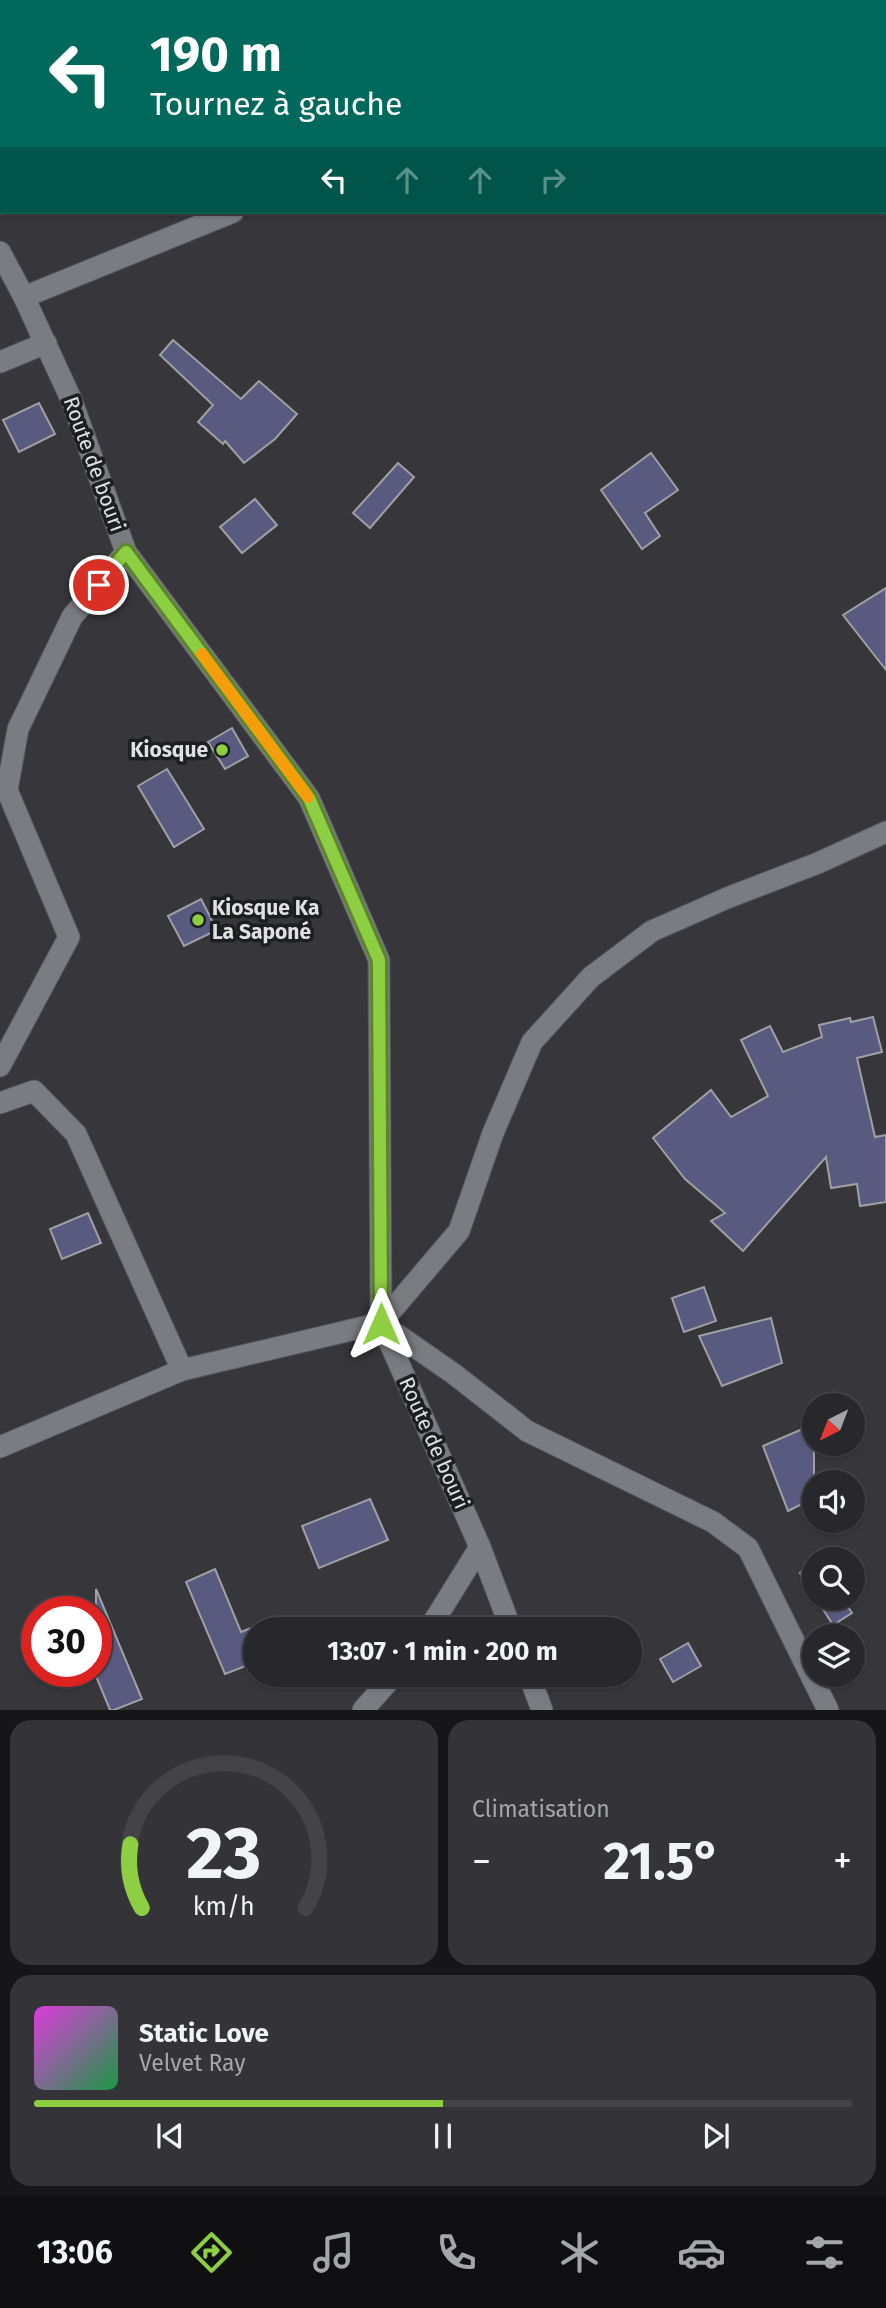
<!DOCTYPE html>
<html lang="fr">
<meta charset="utf-8">
<style>
body{margin:0;font-family:"Fira Sans",sans-serif;background:#343438;color:#f1f3f6;height:100vh;display:flex;flex-direction:column;font-size:26px;white-space:nowrap}
*{box-sizing:border-box;margin:0}
p{font-size:23px;color:#a5a6a9}
.icon{flex:none;width:38px;height:38px;fill:none;stroke:currentColor;stroke-width:2;stroke-linecap:round;stroke-linejoin:round}
.map{position:relative;height:1710px;overflow:hidden}
.sheet{display:flex;flex-direction:column;gap:10px;padding:10px;background:#161618;flex:1}
.sheet>*{flex:none}
.hud{position:absolute;left:0px;top:0px;width:887px;height:214px;box-shadow:0 2px 5px #0004,0 0 0 2px #444448;background:#00695c;color:#fff;overflow:hidden}
.needle{width:46px;rotate:222deg}
.controls{position:absolute;left:802px;top:1393px;display:grid;gap:14px}
.controls a{display:grid;place-items:center;width:63px;height:63px;border-radius:50%;background:#28282c;box-shadow:0 2px 5px #0004,0 0 0 2px #444448;font-size:35px}
.speed{position:absolute;left:21px;top:1596px;display:flex;gap:14px;font-size:35px;font-weight:700;text-align:center}
.speed>*{display:grid;place-content:center;width:91px;height:91px;border-radius:50%;background:#28282c;box-shadow:0 2px 5px #0004,0 0 0 2px #444448;line-height:1}
.speed .limit{border:10px solid #d22;background:#fff;color:#111}
.pin{position:absolute;display:grid;place-items:center;width:60px;height:60px;color:#fff;margin:-30px;border:4px solid #fff;border-radius:50%;box-shadow:0 2px 7px #0007}
.me{position:absolute;width:77px;margin:-38px;rotate:0deg;stroke-linejoin:round;filter:drop-shadow(0 0 5px #0008)}
.turn{display:flex;align-items:center;gap:24px;height:147px;padding:0 35px;font-size:32px}
.turn .icon{width:91px;height:91px;stroke-width:2.5}
.turn b{display:block;font-size:49px;line-height:60px}
.lanes{display:flex;align-items:center;height:66px;padding:0 35px;background:#0003;justify-content:center;gap:35px;direction:ltr}
.lanes .off{opacity:.35}
.big{font-size:52px;font-weight:700;line-height:1.1}
.sheet .widget{flex:1;display:flex;flex-direction:column;justify-content:center;gap:10px;min-width:0;padding:0 24px;border-radius:21px;background:#343438}
.sheet .dial{align-items:center;gap:0}
.dial svg{height:182px;overflow:visible;fill:none;stroke:#444448;stroke-width:7;stroke-linecap:round;text-anchor:middle}
.dial text{fill:#f1f3f6;stroke:none}
.song{display:flex;align-items:center;gap:21px}
.cover{width:84px;height:84px;border-radius:10px;background:linear-gradient(135deg,hsl(300 70% 55%),hsl(140 70% 35%))}
.played{height:7px;border-radius:4px;background:linear-gradient(90deg,#8ece43 50%,#444448 50%)}
.keys{display:flex;justify-content:space-around;direction:ltr}
.heat{display:flex;justify-content:space-between;align-items:center;font-size:38px;direction:ltr}
.sheet .tiles{flex:1;display:grid;gap:10px;grid-template-columns:1fr 1fr}
.widget:last-child{grid-column:span 2}
.trip{position:absolute;left:243px;top:1617px;width:399px;height:70px;border-radius:35px;background:#28282c;box-shadow:0 2px 5px #0004,0 0 0 2px #444448;font-weight:700;line-height:70px;text-align:center}
.tab-bar{display:flex;height:112px;justify-content:space-around;align-items:center;background:#101012;color:#a5a6a9}
.tab-bar .icon{width:49px;height:49px}
.tab-bar .current{color:#8ece43}
.tab-bar b{font-size:32px;color:#f1f3f6}
.map>svg:first-child{display:block}
.building{fill:#585a7f;stroke:#9fa0a5;stroke-width:2}
.lines{fill:none;stroke-linecap:round;stroke-linejoin:round}
.minor-casing{stroke:#545558;stroke-width:23}
.minor{stroke:#7b7c81;stroke-width:21}
.route-casing{stroke:#5c862c;stroke-width:18}
.route{stroke:#8ece43;stroke-width:12}
.slow{stroke:#f59e0b;stroke-width:12}
.poi-dot{fill:#8ece43;stroke:#1d1e20;stroke-width:2.5}
.labels{text-anchor:middle;dominant-baseline:central;stroke-width:7;stroke-linejoin:round;paint-order:stroke}
.street-label{font-size:21px;fill:#e1e1e4;stroke:#1d1e20}
.poi-label{font-size:21px;font-weight:bold;fill:#e1e1e4;stroke:#1d1e20;text-anchor:end}
</style>
<div class="map">
<svg width="886" height="1710" viewBox="0 0 886 1710">
<rect width="100%" height="100%" fill="#36363b"/>
<g class="building">
<path d="M173 340 241 399 259 381 297 414 275 439 244 463 225 441 223 444 198 422 213 405 160 355Z"/>
<path d="M39 403 55 434 19 452 3 420Z"/>
<path d="M651 453 678 490 645 513 660 536 642 549 601 490Z"/>
<path d="M398 463 414 477 370 528 353 513Z"/>
<path d="M255 499 277 525 242 553 220 527Z"/>
<path d="M886 588V670L843 615Z"/>
<path d="M232 728 248 756 225 769 208 742Z"/>
<path d="M167 769 204 829 174 847 138 786Z"/>
<path d="M201 899 217 930 184 946 168 916Z"/>
<path d="M873 1017 882 1052 857 1058 875 1137 886 1135V1202L860 1206 857 1184 831 1188 826 1157 743 1251 711 1221 725 1213 685 1179 653 1138 711 1090 731 1117 768 1096 741 1040 770 1026 783 1052 822 1037 819 1025 850 1018 851 1022Z"/>
<path d="M88 1213 101 1243 62 1259 50 1229Z"/>
<path d="M704 1287 716 1321 684 1332 672 1298Z"/>
<path d="M771 1318 782 1363 722 1386 699 1336Z"/>
<path d="M814 1424V1498L788 1511 763 1446Z"/>
<path d="M370 1499 388 1540 319 1568 302 1526Z"/>
<path d="M814 1560V1595L800 1573Z"/>
<path d="M215 1569 241 1632 256 1626V1662L225 1674 186 1582Z"/>
<path d="M96 1589 142 1699 114 1710H110L96 1676Z"/>
<path d="M816 1598H842L852 1613 833 1625Z"/>
<path d="M688 1643 701 1666 673 1682 660 1659Z"/>
</g>
<g class="lines">
<g class="minor-casing">
<g id="minor">
<path d="M307 0 309 2"/>
<path d="M696 2 699 0"/>
<path d="M0 252 24 297 71 399 126 552 309 798 379 960 381 1323 480 1547 511 1629"/>
<path d="M24 297 233 212"/>
<path d="M0 362 46 343"/>
<path d="M0 1066 69 937 7 790 18 729 72 617 126 552"/>
<path d="M0 1103 34 1091 76 1134 182 1370"/>
<path d="M382 1324 454 1374 527 1431 713 1522 748 1548 828 1710"/>
<path d="M0 1447 182 1370 381 1323 459 1231 493 1133 532 1042 591 977 652 931 727 898 818 863 886 832"/>
<path d="M429 1629 480 1547"/>
<path d="M529 1675 542 1710"/>
<path d="M363 1710 394 1675"/>
</g>
</g>
<use href="#minor" class="minor"/>
</g>
<g class="lines">
<g class="route-casing">
<path id="route" d="M99 585 126 552 309 798 379 960 381 1324"/>
</g>
<use href="#route" class="route"/>
<path class="slow" d="M202 654 308 797"/>
</g>
<g class="poi-dot">
<circle cx="222" cy="750" r="7"/>
<circle cx="198" cy="920" r="7"/>
</g>
<g class="labels">
<g class="street-label">
<text transform="translate(94 464) rotate(70)">Route de bouri</text>
<text transform="translate(434 1443) rotate(66)">Route de bouri</text>
</g>
<g class="poi-label">
<text x="208" y="750">Kiosque</text>
<text x="212" y="908" text-anchor="start">Kiosque Ka<tspan x="212" dy="24">La Saponé</tspan></text>
</g>
</g>
</svg>
<div class="controls">
<a><svg class="needle" viewBox="-14 -14 28 28"><path d="M0-13l5 13h-10z" fill="#e53935"/><path d="M0 13l5-13h-10z" fill="#a5a6a9"/></svg></a>
<a><svg class="icon" aria-label="sound" viewBox="0 0 24 24"><path d="M4 9h4l5-4v14l-5-4H4zM17 9q2 3 0 6"/></svg></a>
<a><svg class="icon" aria-label="search" viewBox="0 0 24 24"><circle cx="10" cy="10" r="6"/><path d="M15 15l6 6"/></svg></a>
<a><svg class="icon" aria-label="layers" viewBox="0 0 24 24"><path d="M12 4l9 5-9 5-9-5zM3 14l9 5 9-5"/></svg></a>
</div>
<div class="speed"><div class="limit">30</div></div>
<div class="pin" style="left:99px;top:585px;background:#d93025"><svg class="icon" aria-label="arrive" viewBox="0 0 24 24"><path d="M6 21V4h12l-3 4 3 4H6"/></svg></div>
<svg class="me" style="left:381px;top:1324px" viewBox="-20 -20 40 40"><path d="M0-17L14 15 0 8-14 15z" fill="#8ece43" stroke="#fff" stroke-width="4"/></svg>
<div class="trip">13:07 · 1 min · 200 m</div>
<div class="hud">
<div class="turn"><svg class="icon" aria-label="left" viewBox="0 0 24 24"><path d="M17 20v-9H6M10 6l-5 5 5 5"/></svg><div><b>190 m</b>Tournez à gauche</div></div>
<div class="lanes"><svg class="icon" aria-label="left" viewBox="0 0 24 24"><path d="M17 20v-9H6M10 6l-5 5 5 5"/></svg><svg class="icon off" aria-label="ahead" viewBox="0 0 24 24"><path d="M12 20V5M6 11l6-6 6 6"/></svg><svg class="icon off" aria-label="ahead" viewBox="0 0 24 24"><path d="M12 20V5M6 11l6-6 6 6"/></svg><svg class="icon off" aria-label="right" viewBox="0 0 24 24"><path d="M7 20v-9h11M14 6l5 5-5 5"/></svg></div>
</div>
</div>
<section class="sheet">
<div class="tiles">
<div class="widget dial"><svg viewBox="0 0 100 80">
<path d="M14 69A42 42 0 1 1 86 69"/>
<path d="M14 69A42 42 0 0 1 9 41" stroke="#8ece43"/>
<text x="50" y="56" font-size="32" font-weight="700">23</text>
<text x="50" y="72" font-size="11">km/h</text>
</svg></div>
<div class="widget"><p>Climatisation</p>
<div class="heat"><a>−</a><b class="big">21.5°</b><a>+</a></div>
</div>
<div class="widget">
<div class="song"><i class="cover"></i><div><b>Static Love</b><p>Velvet Ray</p></div></div>
<div class="played"></div>
<div class="keys"><svg class="icon" aria-label="previous" viewBox="0 0 24 24"><path d="M18 5L8 12l10 7zM5 5v14"/></svg><svg class="icon" aria-label="pause" viewBox="0 0 24 24"><path d="M8 5v14M16 5v14"/></svg><svg class="icon" aria-label="next" viewBox="0 0 24 24"><path d="M6 5l10 7-10 7zM19 5v14"/></svg></div>
</div>
</div>
</section>
<nav class="tab-bar">
<b>13:06</b>
<svg class="icon current" aria-label="directions" viewBox="0 0 24 24"><path d="M12 3l9 9-9 9-9-9zM9 14v-3h6M13 9l2 2-2 2"/></svg>
<svg class="icon" aria-label="music" viewBox="0 0 24 24"><path d="M9 18V5l10-2v13"/><circle cx="6" cy="18" r="3"/><circle cx="16" cy="16" r="3"/></svg>
<svg class="icon" aria-label="phone" viewBox="0 0 24 24"><path d="M5 4h4l2 5-3 2q2 4 5 5l2-3 5 2v4C11 20 4 13 5 4z"/></svg>
<svg class="icon" aria-label="climate" viewBox="0 0 24 24"><path d="M12 3v18M4 7l16 10M4 17L20 7"/></svg>
<svg class="icon" aria-label="car" viewBox="0 0 24 24"><path d="M5 17H2v-5l4-1 3-4h7l3 4 3 1v5h-3M9 17h6M6 11h13"/><circle cx="7" cy="17" r="2"/><circle cx="17" cy="17" r="2"/></svg>
<svg class="icon" aria-label="filters" viewBox="0 0 24 24"><path d="M4 7h16M4 17h16"/><circle cx="9" cy="7" r="2"/><circle cx="15" cy="17" r="2"/></svg>
</nav>
